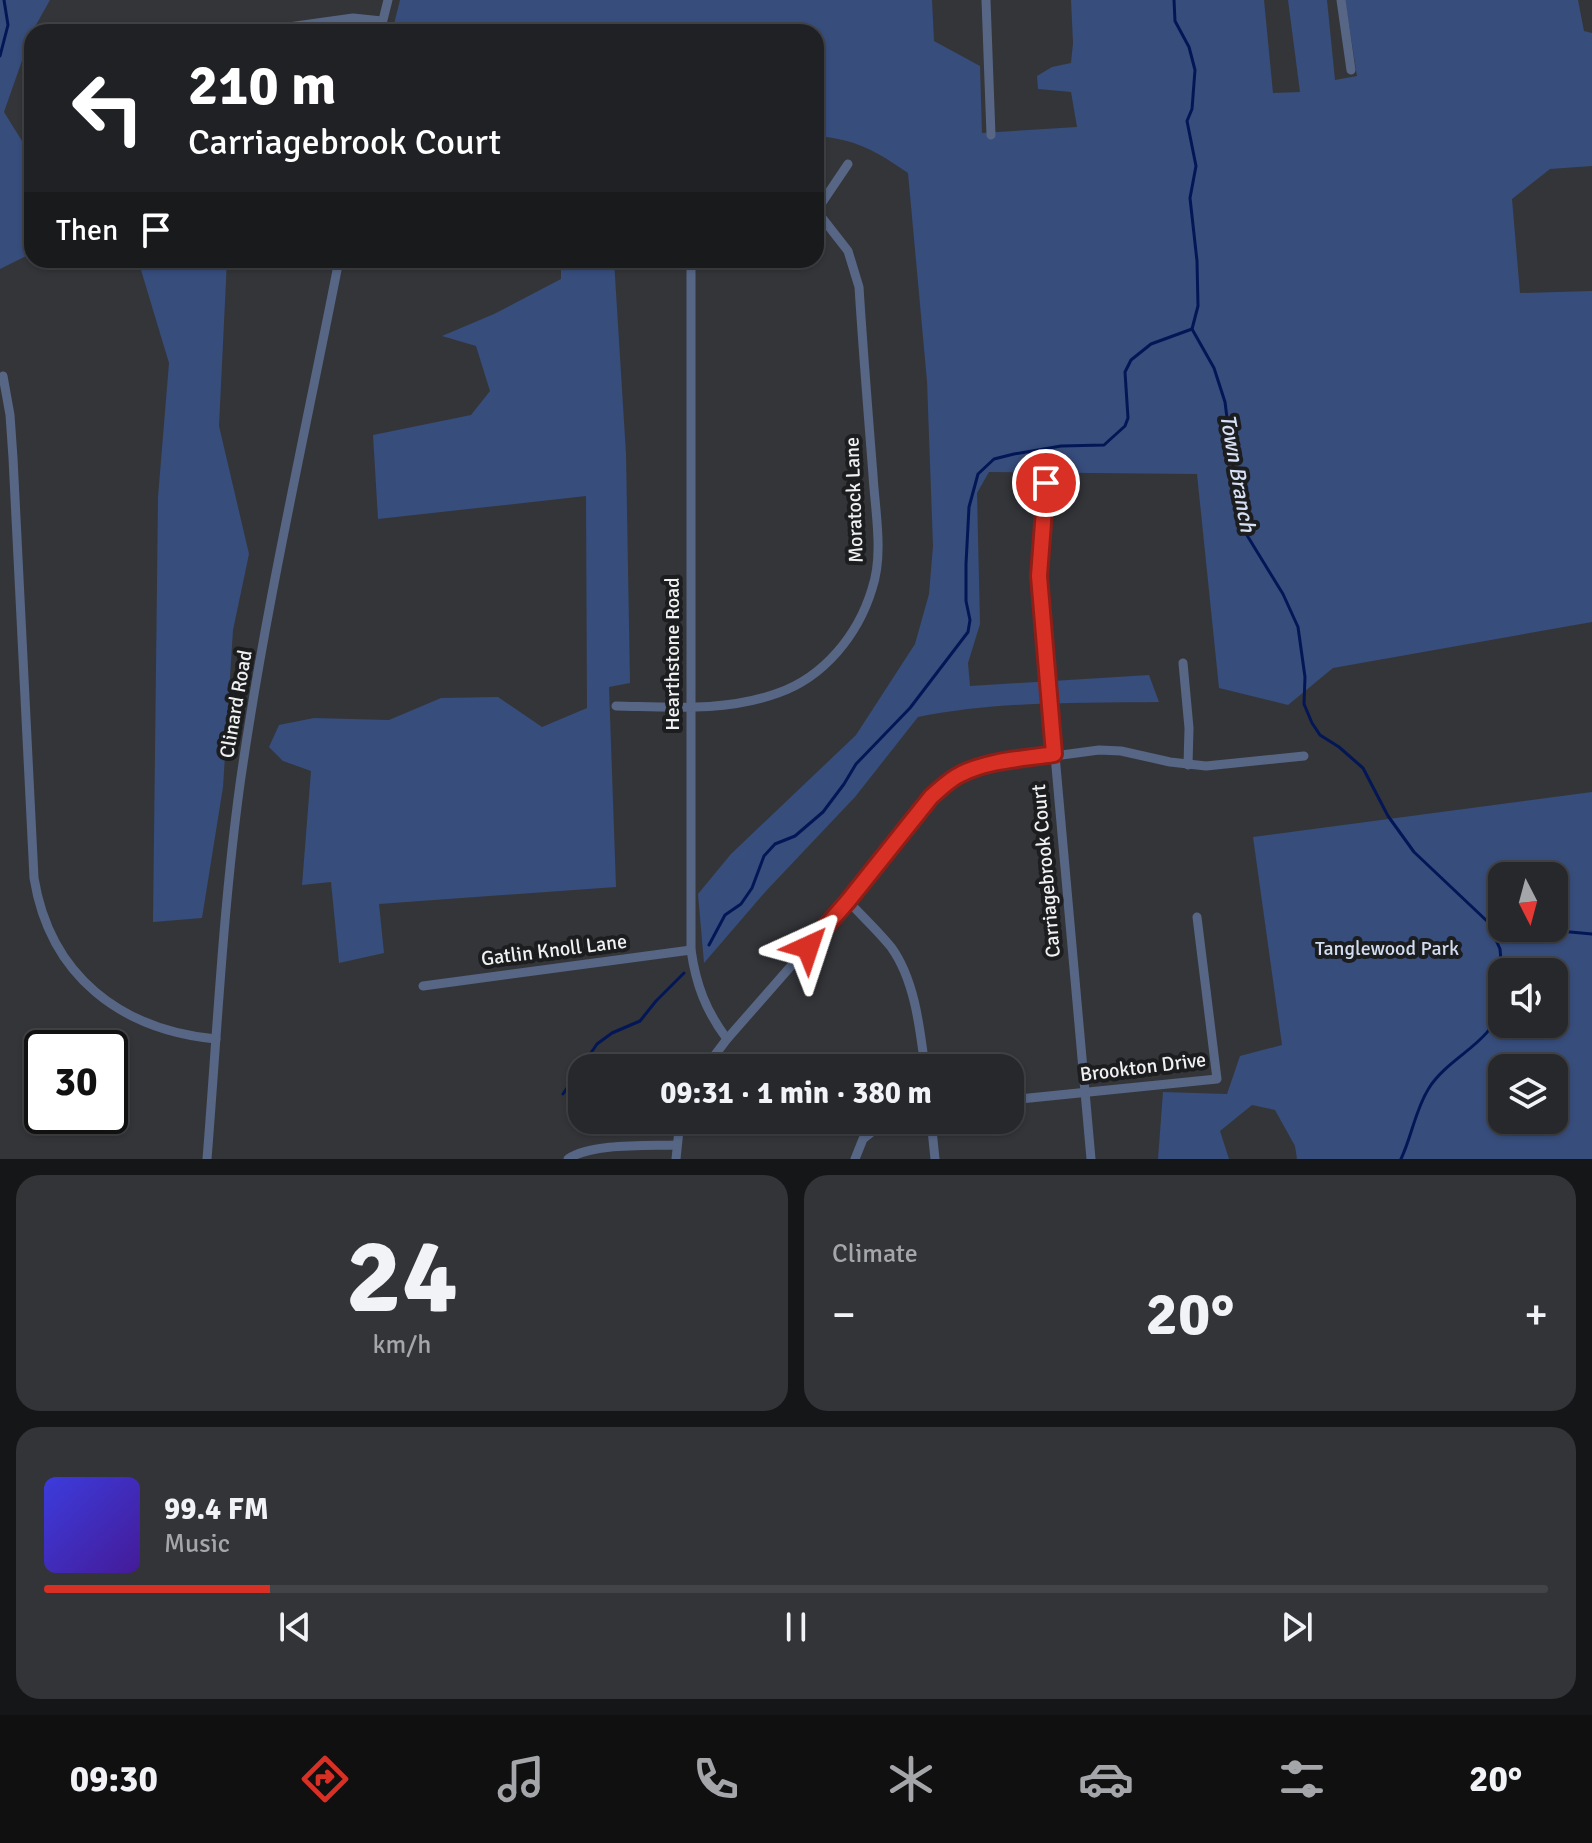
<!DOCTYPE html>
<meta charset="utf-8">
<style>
body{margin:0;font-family:Signika,sans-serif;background:#333437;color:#f1f3f6;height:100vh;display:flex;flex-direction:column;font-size:30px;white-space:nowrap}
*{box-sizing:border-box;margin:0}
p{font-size:26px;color:#a4a6a9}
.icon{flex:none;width:44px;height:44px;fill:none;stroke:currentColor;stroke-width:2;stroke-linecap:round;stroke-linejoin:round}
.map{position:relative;height:1159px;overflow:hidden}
.side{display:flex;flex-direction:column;gap:16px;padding:16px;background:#151618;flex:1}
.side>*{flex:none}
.top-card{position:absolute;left:24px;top:24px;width:800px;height:244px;border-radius:24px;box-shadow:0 2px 6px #0004,0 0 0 2px #434447;background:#202124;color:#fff;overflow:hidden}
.needle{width:52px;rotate:174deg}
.tools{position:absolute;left:1488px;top:862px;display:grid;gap:16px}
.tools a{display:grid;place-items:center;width:80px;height:80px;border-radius:16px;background:#27282b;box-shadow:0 2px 6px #0004,0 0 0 2px #434447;font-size:40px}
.speed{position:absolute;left:24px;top:1030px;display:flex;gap:16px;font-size:40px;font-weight:700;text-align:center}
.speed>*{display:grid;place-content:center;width:104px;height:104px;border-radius:50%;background:#27282b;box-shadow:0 2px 6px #0004,0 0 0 2px #434447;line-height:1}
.speed .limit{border:4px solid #111;border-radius:12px;background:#fff;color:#111}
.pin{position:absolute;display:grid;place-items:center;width:68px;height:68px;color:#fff;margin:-34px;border:4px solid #fff;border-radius:50%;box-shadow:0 2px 8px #0007}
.me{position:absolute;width:88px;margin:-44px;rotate:42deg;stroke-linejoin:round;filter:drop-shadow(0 0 6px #0008)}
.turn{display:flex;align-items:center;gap:28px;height:168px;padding:0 32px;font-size:36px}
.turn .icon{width:104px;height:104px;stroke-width:2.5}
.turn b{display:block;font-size:56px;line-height:68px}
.then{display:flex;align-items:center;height:76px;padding:0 32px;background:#0003;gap:16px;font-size:30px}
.big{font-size:60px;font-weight:700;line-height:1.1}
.side .card{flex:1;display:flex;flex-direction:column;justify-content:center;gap:12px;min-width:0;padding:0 28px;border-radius:24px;background:#333437}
.side .dial{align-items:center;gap:0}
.dial b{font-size:104px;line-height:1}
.song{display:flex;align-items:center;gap:24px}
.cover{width:96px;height:96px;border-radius:12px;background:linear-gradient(135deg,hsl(240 70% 55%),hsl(260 70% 35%))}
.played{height:8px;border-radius:4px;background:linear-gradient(90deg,#d93025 15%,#434447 15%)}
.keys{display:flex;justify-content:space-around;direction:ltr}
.heat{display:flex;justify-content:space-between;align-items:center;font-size:44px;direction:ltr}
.side .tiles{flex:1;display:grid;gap:16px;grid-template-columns:1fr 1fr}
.card:last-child{grid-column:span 2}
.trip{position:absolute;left:568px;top:1054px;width:456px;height:80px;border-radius:24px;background:#27282b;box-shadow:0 2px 6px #0004,0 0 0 2px #434447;font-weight:700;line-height:80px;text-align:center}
.dock{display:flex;height:128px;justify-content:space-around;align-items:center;background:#101011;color:#a4a6a9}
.dock .icon{width:56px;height:56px}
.dock .active{color:#d93025}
.dock b{font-size:36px;color:#f1f3f6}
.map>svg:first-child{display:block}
.green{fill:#374d7c;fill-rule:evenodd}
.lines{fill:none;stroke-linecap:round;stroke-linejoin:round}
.stream{stroke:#031757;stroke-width:3}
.minor{stroke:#576685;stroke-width:9}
.route-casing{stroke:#8d1f18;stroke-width:20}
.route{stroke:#d93025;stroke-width:14}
.labels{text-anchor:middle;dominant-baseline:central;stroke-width:8;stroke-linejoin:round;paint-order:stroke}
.street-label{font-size:20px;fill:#f0f1f3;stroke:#1c1d1f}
.park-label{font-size:20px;fill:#d3ddf1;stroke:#1c1d1f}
.water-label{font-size:22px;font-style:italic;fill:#d7e1f5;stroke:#1c1d1f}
</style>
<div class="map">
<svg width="1592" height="1159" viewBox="0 0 1592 1159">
<rect width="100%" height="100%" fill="#343539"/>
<g class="green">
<path d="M0 0H50L32 32 4 112 32 157V253L0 269Z"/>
<path d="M400 0H932L934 41 980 66 982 133 1077 127 1071 92 1038 89 1037 76 1052 67 1071 63 1073 43 1071 0H1264L1273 93 1300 92 1288 0H1327L1335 80 1357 76 1345 0H1578L1584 31 1592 33V166L1550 169 1512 199 1520 293 1592 291V622L1333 668 1288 705 1219 688 1197 474 989 472 977 493 980 624 968 663 970 686 1149 675 1159 702C1079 703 997 701 918 717L855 797 766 891 704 963 698 894 731 854 856 735 915 644 929 594 933 546 927 381 908 173C876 151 856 139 816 136V32H392Z"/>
<path d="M138 260H227L219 426 249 554 233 630 223 787 202 918 153 922 158 497 169 363Z"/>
<path d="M561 260H614L626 454 630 683 609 687 616 887 379 904 384 953 339 963 331 882 302 885 311 771 283 761 269 747 279 725 314 718 389 720 441 698 498 697 542 727 587 708 586 496 378 519 373 435 471 415 490 391 476 346 442 336 494 314 561 279Z"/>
<path d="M1592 792V1159H1297L1295 1146 1275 1110 1252 1105 1220 1131 1229 1159H1158L1163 1092 1227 1094 1240 1056 1282 1045 1253 837ZM1554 876V928H1502V876ZM1554 972V1024H1502V972ZM1554 1068V1120H1502V1068Z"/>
</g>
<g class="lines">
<g class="stream">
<path d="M1174 0 1175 21 1189 47 1195 70 1192 109 1187 121 1196 166 1190 198 1197 261 1198 306 1192 329 1214 368 1225 402 1238 506 1245 532 1283 594 1298 627 1305 677 1304 704 1312 723 1320 735 1339 747 1363 768 1388 816 1414 852 1488 922 1500 949 1502 972"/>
<path d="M0 56 8 25 4 0"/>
<path d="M1490 922 1502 924"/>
<path d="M1527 928 1592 934"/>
<path d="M709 945 725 915 741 904 752 888 764 856 775 844 795 836 823 812 844 784 856 764 910 708 968 632 970 620 966 601V564L969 507 978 474 994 459 1014 454 1061 446 1104 445 1125 426 1128 418 1125 372 1131 360 1151 344 1192 329"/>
<path d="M563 1094 597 1044 612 1033 640 1021 656 1001 684 973"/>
<path d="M1401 1159C1412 1136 1415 1110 1429 1088 1449 1056 1494 1043 1502 1003"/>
</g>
<g class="minor">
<path d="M986 0 991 135"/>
<path d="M1341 0 1351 70"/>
<path d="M253 32 353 18 382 21"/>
<path d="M380 32 388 0"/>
<path d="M817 210 848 164"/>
<path d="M691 260V950C696 985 706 1011 727 1039"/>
<path d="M3 376 10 415 13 458 34 878C50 976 121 1030 216 1039"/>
<path d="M1046 483 1039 576 1091 1159"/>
<path d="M1183 663 1189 728 1188 765"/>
<path d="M616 706C670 707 726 712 778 693 824 677 858 635 872 589 884 554 875 511 873 475 868 412 863 350 859 287L848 251 816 210"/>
<path d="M848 901C862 916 878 931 891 947 915 980 920 1029 925 1068"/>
<path d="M423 986 691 950"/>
<path d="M705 1068 727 1039 848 901 931 797 958 775 980 766 1099 750 1121 751 1170 762 1206 766 1304 756"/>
<path d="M1010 1100 1217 1079 1197 917"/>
<path d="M931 1120 935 1159"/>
<path d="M207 1159C217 1034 223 908 240 784 265 609 305 434 339 260"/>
<path d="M568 1159C591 1143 648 1146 676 1145"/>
<path d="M676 1159 680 1120"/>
<path d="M855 1159 863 1139 887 1120"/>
</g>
</g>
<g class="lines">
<g class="route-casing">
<path id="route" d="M808 947 848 901 931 797C940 789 950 779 961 774 989 760 1023 759 1054 754L1039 576 1046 483"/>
</g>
<use href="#route" class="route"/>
</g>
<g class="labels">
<g class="street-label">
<text transform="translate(854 500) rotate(-92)">Moratock Lane</text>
<text transform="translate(672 654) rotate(-90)">Hearthstone Road</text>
<text transform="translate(236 704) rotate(-80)">Clinard Road</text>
<text transform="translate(1046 871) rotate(-95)">Carriagebrook Court</text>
<text transform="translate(554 950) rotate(-7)">Gatlin Knoll Lane</text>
<text transform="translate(1143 1067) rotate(-7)">Brookton Drive</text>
</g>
<g class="park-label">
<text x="1387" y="948">Tanglewood Park</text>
</g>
<g class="water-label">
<text transform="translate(1238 473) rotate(80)">Town Branch</text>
</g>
</g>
</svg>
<div class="tools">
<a><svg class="needle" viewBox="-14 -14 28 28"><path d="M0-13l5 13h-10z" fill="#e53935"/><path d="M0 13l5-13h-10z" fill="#a4a6a9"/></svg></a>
<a><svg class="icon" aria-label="sound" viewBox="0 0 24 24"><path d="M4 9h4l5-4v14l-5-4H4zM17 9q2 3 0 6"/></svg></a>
<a><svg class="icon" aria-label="layers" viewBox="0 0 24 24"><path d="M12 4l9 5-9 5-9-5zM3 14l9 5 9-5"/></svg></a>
</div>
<div class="speed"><div class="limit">30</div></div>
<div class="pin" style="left:1046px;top:483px;background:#d93025"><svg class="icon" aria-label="arrive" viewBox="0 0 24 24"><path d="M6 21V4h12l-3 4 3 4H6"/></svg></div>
<svg class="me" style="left:808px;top:947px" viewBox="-20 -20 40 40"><path d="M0-17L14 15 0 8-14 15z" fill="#d93025" stroke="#fff" stroke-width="4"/></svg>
<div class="trip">09:31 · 1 min · 380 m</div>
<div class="top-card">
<div class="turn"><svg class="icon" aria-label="left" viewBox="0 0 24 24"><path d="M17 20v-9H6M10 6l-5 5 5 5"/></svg><div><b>210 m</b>Carriagebrook Court</div></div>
<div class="then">Then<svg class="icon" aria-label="arrive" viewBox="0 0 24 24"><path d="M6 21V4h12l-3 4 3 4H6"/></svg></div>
</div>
</div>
<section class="side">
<div class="tiles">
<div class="card dial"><b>24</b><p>km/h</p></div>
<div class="card"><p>Climate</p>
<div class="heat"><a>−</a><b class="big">20°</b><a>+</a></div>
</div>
<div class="card">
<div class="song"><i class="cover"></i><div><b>99.4 FM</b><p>Music</p></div></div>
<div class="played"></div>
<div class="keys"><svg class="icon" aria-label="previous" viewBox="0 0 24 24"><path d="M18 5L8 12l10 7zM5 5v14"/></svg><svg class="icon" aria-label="pause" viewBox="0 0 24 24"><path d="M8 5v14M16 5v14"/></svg><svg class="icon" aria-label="next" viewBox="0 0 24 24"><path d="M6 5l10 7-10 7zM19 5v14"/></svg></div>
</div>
</div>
</section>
<nav class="dock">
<b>09:30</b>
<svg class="icon active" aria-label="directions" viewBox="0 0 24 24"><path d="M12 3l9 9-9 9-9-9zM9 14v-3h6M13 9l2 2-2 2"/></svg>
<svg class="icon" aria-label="music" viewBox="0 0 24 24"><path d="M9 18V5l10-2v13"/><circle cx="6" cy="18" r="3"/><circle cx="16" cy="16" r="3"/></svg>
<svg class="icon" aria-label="phone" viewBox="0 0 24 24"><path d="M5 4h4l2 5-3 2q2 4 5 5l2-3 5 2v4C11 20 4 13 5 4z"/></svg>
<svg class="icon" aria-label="climate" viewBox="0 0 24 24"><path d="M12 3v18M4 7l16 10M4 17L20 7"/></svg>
<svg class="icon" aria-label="car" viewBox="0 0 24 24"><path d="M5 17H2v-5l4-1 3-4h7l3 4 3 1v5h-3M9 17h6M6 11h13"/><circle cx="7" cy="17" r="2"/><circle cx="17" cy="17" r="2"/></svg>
<svg class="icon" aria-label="filters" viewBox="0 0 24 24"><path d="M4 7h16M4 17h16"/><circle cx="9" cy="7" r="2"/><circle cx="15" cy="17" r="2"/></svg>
<b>20°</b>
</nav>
